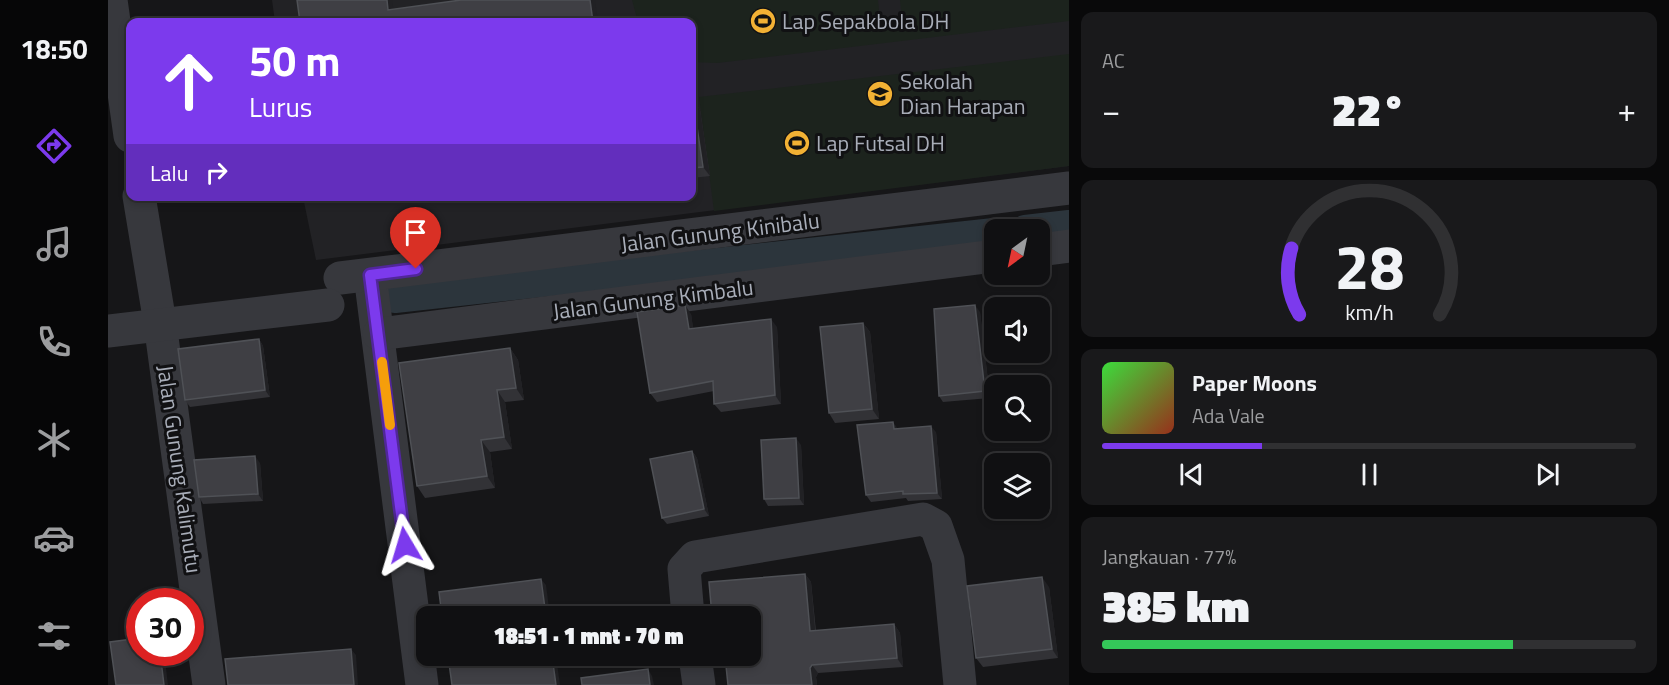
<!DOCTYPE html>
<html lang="id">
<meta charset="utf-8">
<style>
body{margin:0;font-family:"Titillium Web",sans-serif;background:#19191b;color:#f1f3f6;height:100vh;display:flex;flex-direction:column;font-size:22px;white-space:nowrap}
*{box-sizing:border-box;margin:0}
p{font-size:20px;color:#9c9d9f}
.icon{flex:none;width:33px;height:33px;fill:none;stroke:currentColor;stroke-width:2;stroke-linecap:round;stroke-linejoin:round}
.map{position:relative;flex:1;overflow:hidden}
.panel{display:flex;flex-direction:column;gap:12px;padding:12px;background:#09090a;width:600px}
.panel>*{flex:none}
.top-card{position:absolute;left:18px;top:18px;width:570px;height:183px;border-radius:12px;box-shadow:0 3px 9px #0003,0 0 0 2px #303032;background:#7c3aed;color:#fff;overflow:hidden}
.needle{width:39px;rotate:213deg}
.controls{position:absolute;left:876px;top:219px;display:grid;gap:12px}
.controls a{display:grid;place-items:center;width:66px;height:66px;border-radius:12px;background:#101012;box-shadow:0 3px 9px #0003,0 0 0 2px #303032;font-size:30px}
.speed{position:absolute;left:18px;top:588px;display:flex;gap:12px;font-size:30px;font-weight:700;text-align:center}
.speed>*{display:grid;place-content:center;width:78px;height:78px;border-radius:50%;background:#101012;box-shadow:0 3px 9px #0003,0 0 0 2px #303032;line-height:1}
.speed .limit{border:9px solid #d22;background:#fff;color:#111}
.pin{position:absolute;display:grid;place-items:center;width:51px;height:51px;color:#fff;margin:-62px -26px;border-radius:50% 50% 50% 0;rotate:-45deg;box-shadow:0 0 6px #0007}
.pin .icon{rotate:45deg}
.me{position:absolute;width:66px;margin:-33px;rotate:353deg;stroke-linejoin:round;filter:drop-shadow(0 0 4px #0008)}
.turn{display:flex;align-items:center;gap:21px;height:126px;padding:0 24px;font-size:27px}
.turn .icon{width:78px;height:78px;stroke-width:2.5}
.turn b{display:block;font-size:42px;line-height:51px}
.then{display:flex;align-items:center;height:57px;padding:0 24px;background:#0003;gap:12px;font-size:22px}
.big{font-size:45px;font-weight:800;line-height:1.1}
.panel .card{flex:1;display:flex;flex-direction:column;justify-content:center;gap:9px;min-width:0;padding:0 21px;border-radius:12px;background:#19191b}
.panel .dial{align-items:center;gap:0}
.dial svg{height:156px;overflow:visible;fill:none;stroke:#303032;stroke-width:7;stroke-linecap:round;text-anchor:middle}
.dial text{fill:#f1f3f6;stroke:none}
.song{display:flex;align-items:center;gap:18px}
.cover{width:72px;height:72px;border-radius:9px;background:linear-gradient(135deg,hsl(120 70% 55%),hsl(10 70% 35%))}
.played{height:6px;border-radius:3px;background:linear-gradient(90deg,#7c3aed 30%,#303032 30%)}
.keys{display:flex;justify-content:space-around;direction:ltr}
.heat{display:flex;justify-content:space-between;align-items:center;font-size:33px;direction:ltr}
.charge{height:9px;border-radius:4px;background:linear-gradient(90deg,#34c759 77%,#303032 0)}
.trip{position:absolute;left:308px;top:606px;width:345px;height:60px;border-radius:12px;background:#101012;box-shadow:0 3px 9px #0003,0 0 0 2px #303032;font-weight:800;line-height:60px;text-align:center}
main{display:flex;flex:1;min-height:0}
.menu{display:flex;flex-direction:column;width:108px;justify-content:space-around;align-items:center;background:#060607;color:#9c9d9f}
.menu .icon{width:42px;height:42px}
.menu .active{color:#7c3aed}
.menu b{font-size:27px;color:#f1f3f6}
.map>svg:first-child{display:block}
.built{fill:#222225}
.green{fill:#1c231d}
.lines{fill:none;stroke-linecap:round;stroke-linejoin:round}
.canal{stroke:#2c353c;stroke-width:30}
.minor{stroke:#37383d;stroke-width:33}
.wall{fill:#323236}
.shaded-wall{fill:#212124}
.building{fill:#3f3f44;stroke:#4f5156;stroke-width:1.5}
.route-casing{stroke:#51269a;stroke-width:15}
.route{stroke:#7c3aed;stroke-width:10}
.slow{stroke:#f59e0b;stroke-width:10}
.labels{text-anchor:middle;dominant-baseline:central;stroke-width:6;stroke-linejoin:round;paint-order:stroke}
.poi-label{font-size:22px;fill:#a8adb8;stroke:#111113;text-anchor:start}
.street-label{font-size:22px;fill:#a8adb8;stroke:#111113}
</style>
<main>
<nav class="menu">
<b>18:50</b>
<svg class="icon active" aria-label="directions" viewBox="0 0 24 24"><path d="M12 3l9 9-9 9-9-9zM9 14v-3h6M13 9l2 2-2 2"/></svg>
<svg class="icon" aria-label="music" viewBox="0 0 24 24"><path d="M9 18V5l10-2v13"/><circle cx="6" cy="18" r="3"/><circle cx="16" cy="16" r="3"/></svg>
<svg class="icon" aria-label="phone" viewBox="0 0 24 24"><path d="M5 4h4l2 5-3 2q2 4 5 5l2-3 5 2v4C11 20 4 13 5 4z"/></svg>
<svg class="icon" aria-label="climate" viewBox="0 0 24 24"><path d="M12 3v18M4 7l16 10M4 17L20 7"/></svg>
<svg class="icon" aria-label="car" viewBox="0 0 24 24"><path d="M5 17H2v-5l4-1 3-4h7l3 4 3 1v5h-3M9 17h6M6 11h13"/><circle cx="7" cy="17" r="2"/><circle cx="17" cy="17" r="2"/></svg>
<svg class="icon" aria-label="filters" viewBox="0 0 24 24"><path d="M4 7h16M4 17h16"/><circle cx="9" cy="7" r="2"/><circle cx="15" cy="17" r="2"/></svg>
</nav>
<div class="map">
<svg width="961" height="685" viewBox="0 0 961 685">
<rect width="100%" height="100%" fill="#161618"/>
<path class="built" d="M164 0H961V166L208 260 195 197 584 196V22H167Z"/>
<g class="green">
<path d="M524 0H770L771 10 761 20 749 26 794 20 792 0H961V21L609 63 584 62V22H530Z"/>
<path d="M961 54V166L606 211 591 97Z"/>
</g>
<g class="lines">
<g class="canal">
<path d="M917 230 961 225"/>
<path d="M287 298 886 233"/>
</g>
<g class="minor">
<path d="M3 0 22 136"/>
<path d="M31 196 52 323 101 685"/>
<path d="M932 250 961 246"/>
<path d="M262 275 314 685"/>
<path d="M232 278 961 188"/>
<path d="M0 331 220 305"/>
<path d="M271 334 886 256"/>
<path d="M580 616 576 569 587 557 815 519 828 526 840 560 852 685"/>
<path d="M587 656 591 685"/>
</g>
</g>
<g class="wall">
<path d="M585 100 592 110 602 176 584 178V101Z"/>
<path d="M872 312 882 398 835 402 831 396Z"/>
<path d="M583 314 585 329 669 327 673 404 613 412 606 404V391L549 402 542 393Z"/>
<path d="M755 323 762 332 771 419 727 423 721 413Z"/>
<path d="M151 339 155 346 162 397 82 407 77 400Z"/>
<path d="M402 348 410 360 416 400 397 402 404 449 382 452 387 488 317 498 309 486Z"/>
<path d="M790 429 828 432 834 499 800 501 798 498 763 502 758 495Z"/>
<path d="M693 445 696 505 660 506 656 499Z"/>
<path d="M584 451 589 458 601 516 559 524 554 518Z"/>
<path d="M152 463 155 501 95 504 91 497Z"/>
<path d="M697 574 703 582 708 631 786 624 792 633 795 667 710 673 708 677 709 685H620Z"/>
<path d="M941 587 950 658 875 667 868 658Z"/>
</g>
<g class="shaded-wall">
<path d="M279 0H284L287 20 280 10Z"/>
<path d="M482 0H487L490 22H485Z"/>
<path d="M585 100 592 110 602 176 595 167Z"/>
<path d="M577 305 583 314 587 338 581 329Z"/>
<path d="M867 305 872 312 882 398 877 391Z"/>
<path d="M663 319 669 327 673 404 667 395Z"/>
<path d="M755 323 762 332 771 419 764 409Z"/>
<path d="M151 339 155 346 162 397 157 390Z"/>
<path d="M402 348 410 360 416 400 408 388Z"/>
<path d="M389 390 397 402 404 449 396 437Z"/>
<path d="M785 422 790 429H786Z"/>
<path d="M823 426 828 432 834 499 829 493Z"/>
<path d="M688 438 693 445 696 505 691 498Z"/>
<path d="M373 440 382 452 387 488 379 476Z"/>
<path d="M584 451 589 458 601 516 596 509Z"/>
<path d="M147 456 152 463 155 501 150 494Z"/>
<path d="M697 574 703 582 708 640 702 631Z"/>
<path d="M934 577 941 587 950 658 944 649Z"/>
<path d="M433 579 438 585 442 616H438Z"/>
<path d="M786 624 792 633 795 667 789 658Z"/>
<path d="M243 649 248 655 250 685H246Z"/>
<path d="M52 652H56L60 685H56Z"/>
<path d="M444 656H448L452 685H448Z"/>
<path d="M704 665 710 673 708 677 709 685H704L702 668Z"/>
<path d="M540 669 544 676 546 685H542Z"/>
</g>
<g class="building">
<path d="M189 0H279L280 10 353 0H482L485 22H192Z"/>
<path d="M585 100 595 167 584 168V101Z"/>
<path d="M577 305 581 329 663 319 667 395 606 404 605 381 542 393 529 312Z"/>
<path d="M867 305 877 391 831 396 826 309Z"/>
<path d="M755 323 764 409 721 413 712 327Z"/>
<path d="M151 339 157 390 77 400 70 349Z"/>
<path d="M402 348 408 388 389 390 396 437 373 440 379 476 309 486 291 363Z"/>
<path d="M785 422 786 429 823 426 829 493 795 494V491L758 495 749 425Z"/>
<path d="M688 438 691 498 656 499 653 440Z"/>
<path d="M584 451 596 509 554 518 542 459Z"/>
<path d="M147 456 150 494 91 497 86 460Z"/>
<path d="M697 574 702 631 786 624 789 658 704 665 702 668 704 685H620L617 656H642V616H604L601 582Z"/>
<path d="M934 577 944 649 868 658 859 586Z"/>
<path d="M433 579 438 616H334L331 592Z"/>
<path d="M32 638V652H52L56 685H8L2 642Z"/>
<path d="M243 649 246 685H120L117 659Z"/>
<path d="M340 656H444L448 685H344Z"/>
<path d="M540 669 542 685H474L473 678Z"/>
</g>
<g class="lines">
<g class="route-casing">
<path id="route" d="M297 545 262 275 308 269"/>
</g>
<use href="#route" class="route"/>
<path class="slow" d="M274 362 282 425"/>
</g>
<defs>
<g id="stadium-disc" transform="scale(1.35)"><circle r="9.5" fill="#f2b134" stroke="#111113"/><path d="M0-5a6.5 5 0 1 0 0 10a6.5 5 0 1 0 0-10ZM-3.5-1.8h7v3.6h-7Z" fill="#111"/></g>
<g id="school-disc" transform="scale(1.35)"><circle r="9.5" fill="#f2b134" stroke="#111113"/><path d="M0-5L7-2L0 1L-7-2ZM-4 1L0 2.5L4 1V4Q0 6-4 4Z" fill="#111"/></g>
</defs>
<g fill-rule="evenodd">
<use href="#stadium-disc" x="655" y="21"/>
<use href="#school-disc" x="772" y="94"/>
<use href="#stadium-disc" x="689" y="143"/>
</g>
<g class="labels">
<g class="poi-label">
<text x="674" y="21">Lap Sepakbola DH</text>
<text x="792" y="81">Sekolah<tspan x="792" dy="25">Dian Harapan</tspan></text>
<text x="708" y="143">Lap Futsal DH</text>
</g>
<g class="street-label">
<text transform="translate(612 232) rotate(-7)">Jalan Gunung Kinibalu</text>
<text transform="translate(545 299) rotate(-7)">Jalan Gunung Kimbalu</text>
<text transform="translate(72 469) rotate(82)">Jalan Gunung Kalimutu</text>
</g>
</g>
</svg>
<div class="controls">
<a><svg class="needle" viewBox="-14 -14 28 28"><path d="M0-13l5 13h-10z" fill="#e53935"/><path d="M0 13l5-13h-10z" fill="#9c9d9f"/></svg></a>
<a><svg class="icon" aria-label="sound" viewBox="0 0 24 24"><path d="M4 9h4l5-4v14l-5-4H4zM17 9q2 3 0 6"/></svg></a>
<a><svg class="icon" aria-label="search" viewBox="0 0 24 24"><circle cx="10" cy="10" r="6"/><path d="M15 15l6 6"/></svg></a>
<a><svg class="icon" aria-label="layers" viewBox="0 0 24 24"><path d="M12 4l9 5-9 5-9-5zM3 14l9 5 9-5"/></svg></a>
</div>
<div class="speed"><div class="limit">30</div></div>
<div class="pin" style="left:308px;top:269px;background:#d93025"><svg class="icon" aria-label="arrive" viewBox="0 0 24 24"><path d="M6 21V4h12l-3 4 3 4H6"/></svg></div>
<svg class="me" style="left:297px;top:545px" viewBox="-20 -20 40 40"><path d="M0-17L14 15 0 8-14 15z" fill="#7c3aed" stroke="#fff" stroke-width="4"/></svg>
<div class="trip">18:51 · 1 mnt · 70 m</div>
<div class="top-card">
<div class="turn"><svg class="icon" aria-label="ahead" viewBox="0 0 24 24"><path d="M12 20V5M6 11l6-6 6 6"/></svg><div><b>50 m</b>Lurus</div></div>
<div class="then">Lalu<svg class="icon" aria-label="right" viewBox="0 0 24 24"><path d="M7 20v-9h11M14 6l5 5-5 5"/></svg></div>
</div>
</div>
<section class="panel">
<div class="card"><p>AC</p>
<div class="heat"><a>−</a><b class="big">22°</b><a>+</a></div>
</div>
<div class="card dial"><svg viewBox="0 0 100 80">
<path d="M14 69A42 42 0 1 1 86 69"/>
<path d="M14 69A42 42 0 0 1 10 35" stroke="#7c3aed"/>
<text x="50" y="56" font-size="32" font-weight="700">28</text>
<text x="50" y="72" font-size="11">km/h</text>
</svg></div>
<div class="card">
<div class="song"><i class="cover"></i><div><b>Paper Moons</b><p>Ada Vale</p></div></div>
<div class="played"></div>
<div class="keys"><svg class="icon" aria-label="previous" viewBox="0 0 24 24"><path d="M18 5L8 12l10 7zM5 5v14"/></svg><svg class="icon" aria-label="pause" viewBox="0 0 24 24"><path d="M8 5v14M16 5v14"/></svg><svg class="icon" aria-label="next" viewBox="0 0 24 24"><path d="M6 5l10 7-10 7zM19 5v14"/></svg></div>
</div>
<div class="card"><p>Jangkauan · 77%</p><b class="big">385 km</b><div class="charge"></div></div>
</section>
</main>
